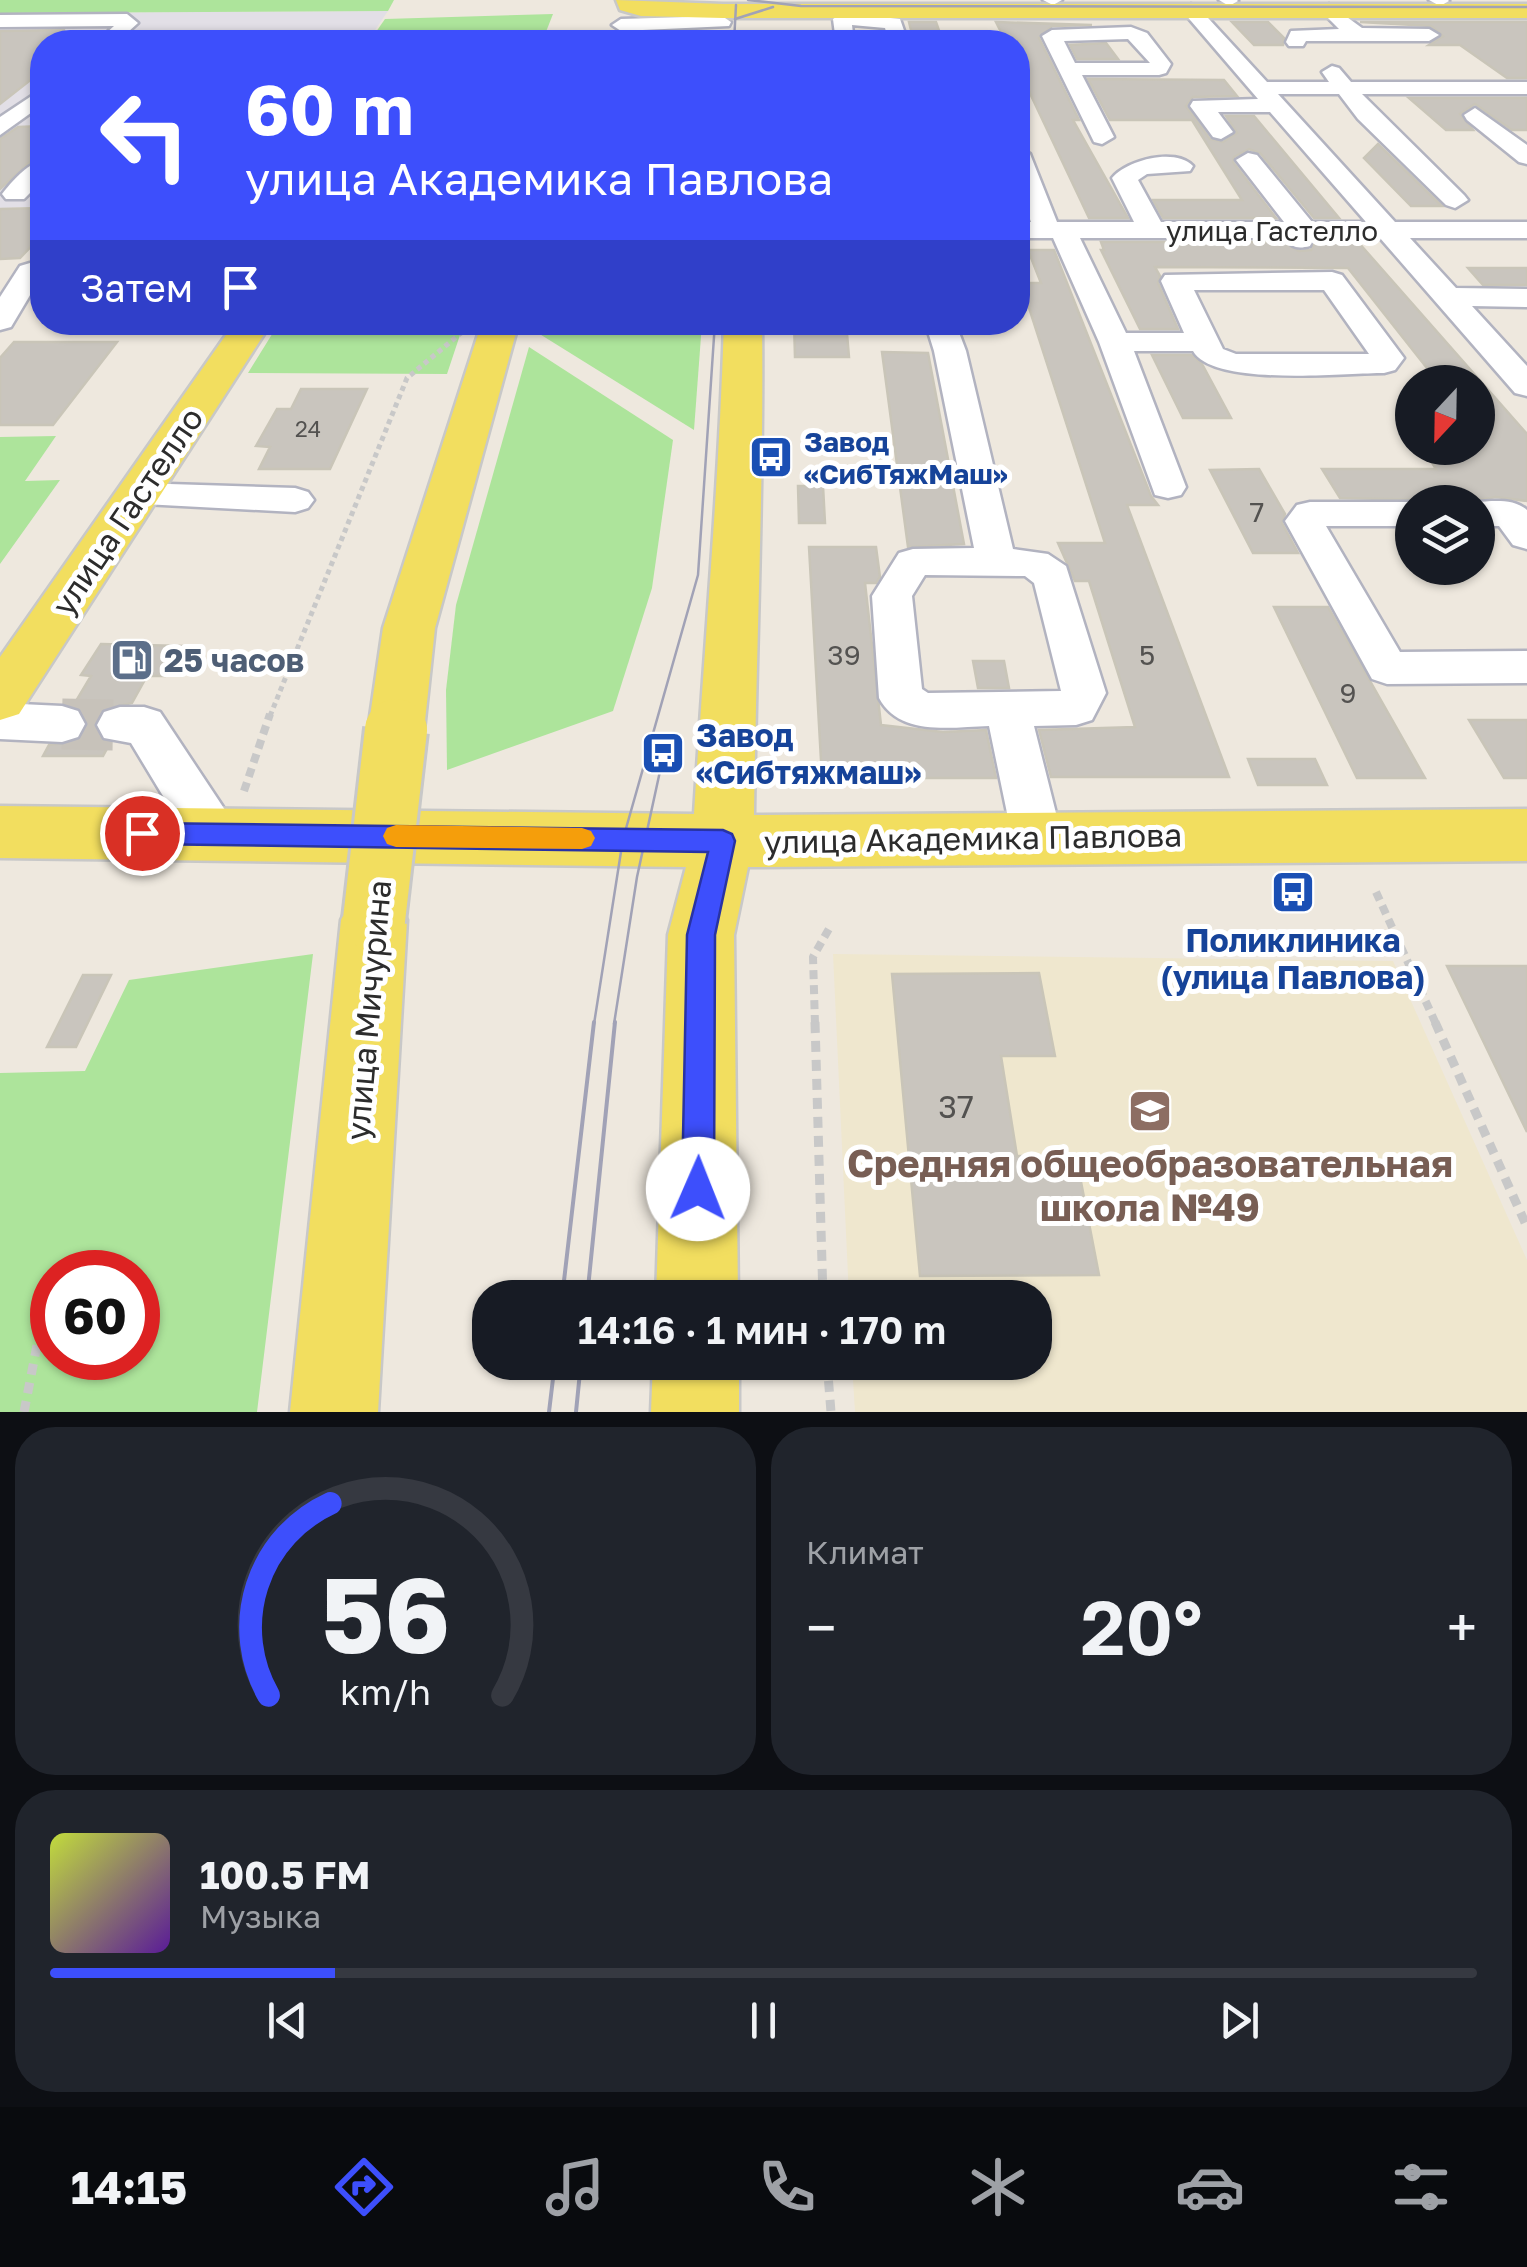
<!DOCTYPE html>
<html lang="ru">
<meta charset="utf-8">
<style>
body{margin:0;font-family:"Golos Text",sans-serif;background:#20242c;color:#f1f3f6;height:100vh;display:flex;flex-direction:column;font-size:38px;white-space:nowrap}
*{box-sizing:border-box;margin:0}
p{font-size:32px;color:#9ea1a6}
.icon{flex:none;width:55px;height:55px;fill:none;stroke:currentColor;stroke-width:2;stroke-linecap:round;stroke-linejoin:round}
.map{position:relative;height:1412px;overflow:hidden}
.sheet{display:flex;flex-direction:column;gap:15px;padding:15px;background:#0d0f14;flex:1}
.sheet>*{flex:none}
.hud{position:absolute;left:30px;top:30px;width:1000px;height:305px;border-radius:40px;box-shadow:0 2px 8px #0004;background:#3d4ffc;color:#fff;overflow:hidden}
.needle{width:65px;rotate:202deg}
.tools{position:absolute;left:1395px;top:365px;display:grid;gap:20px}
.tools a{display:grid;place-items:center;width:100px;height:100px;border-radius:50%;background:#171b24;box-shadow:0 2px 8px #0004;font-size:50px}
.speed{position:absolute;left:30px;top:1250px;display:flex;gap:20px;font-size:50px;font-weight:700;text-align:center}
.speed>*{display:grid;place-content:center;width:130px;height:130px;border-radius:50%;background:#171b24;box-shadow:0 2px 8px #0004;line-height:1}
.speed .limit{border:15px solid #d22;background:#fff;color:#111}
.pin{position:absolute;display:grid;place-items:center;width:85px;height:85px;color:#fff;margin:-42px;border:5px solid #fff;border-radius:50%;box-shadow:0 2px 10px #0007}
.me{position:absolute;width:110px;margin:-55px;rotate:1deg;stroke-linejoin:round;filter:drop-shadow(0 0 8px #0008)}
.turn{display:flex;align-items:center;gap:35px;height:210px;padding:0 50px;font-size:45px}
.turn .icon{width:130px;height:130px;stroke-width:2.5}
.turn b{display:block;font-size:70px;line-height:85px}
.then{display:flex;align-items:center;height:95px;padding:0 50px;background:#0003;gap:20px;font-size:38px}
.big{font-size:75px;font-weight:600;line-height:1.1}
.sheet .widget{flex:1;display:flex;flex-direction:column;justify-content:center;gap:15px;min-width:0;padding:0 35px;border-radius:40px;background:#20242c}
.sheet .dial{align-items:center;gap:0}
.dial svg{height:260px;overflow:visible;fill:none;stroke:#363941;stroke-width:7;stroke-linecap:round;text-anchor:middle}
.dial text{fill:#f1f3f6;stroke:none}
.song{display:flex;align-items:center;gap:30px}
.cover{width:120px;height:120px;border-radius:15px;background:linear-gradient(135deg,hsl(70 70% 55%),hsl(270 70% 35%))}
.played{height:10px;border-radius:5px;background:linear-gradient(90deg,#3d4ffc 20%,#363941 20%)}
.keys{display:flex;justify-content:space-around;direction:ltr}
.heat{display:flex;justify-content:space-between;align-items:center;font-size:55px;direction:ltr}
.sheet .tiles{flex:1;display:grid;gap:15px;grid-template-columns:1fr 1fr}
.widget:last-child{grid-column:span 2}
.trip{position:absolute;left:472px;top:1280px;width:580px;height:100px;border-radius:40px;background:#171b24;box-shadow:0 2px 8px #0004;font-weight:600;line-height:100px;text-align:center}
.tab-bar{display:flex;height:160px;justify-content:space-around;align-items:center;background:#090b0e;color:#9ea1a6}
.tab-bar .icon{width:70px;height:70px}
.tab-bar .active{color:#3d4ffc}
.tab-bar b{font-size:45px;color:#f1f3f6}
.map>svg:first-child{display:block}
.industrial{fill:#e2dfe6}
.education{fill:#efe7ce}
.green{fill:#ade49b;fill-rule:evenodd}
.building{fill:#c9c5be;stroke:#c9c5b8;stroke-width:2.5}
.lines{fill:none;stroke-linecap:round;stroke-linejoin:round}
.minor-tunnel{stroke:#c7c2ba;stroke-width:51;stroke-dasharray:51 25;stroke-linecap:butt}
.minor-casing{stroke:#b2b3c0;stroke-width:5}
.major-casing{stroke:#c8c8c8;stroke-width:5}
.path-far2{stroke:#c8c8c8;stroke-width:5;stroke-dasharray:5 4;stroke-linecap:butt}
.path-far1{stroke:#c8c8c8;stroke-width:8;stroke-dasharray:9 6;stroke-linecap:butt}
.path{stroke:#c8c8c8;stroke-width:9;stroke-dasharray:11 8;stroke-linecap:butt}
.minor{fill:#fff;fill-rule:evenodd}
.major{fill:#f2de5f;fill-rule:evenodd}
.tram-far1{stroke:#a1a2b6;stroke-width:2.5}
.tram{stroke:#a1a2b6;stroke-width:4}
.major-bridge-casing{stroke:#c8c8c8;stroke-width:68;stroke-linecap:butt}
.major-bridge{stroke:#f2de5f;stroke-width:62}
.route{fill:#3d4ffc;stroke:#2833a4;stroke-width:2.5}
.slow{fill:#f59e0b}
.labels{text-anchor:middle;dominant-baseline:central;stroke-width:10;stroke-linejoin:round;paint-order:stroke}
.far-number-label{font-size:22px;fill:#535250}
.far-street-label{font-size:28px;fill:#2c2c2c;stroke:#fff}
.far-transit-label{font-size:28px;font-weight:bold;fill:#164399;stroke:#fff;text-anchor:start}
.number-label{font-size:28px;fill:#535250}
.street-label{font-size:32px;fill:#2c2c2c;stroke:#fff}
.service-label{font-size:32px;font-weight:bold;fill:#4e5e75;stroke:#fff;text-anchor:start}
.transit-label{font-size:32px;font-weight:bold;fill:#164399;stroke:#fff;text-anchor:start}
.near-number-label{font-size:32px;fill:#535250}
.near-education-label{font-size:38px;font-weight:bold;fill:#785e54;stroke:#fff}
</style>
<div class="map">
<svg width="1527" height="1412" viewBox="0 0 1527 1412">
<rect width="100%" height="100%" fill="#eee8de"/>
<path class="industrial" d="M388 11 367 42H42V207L0 208V13Z"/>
<path class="education" d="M833 954 1393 961 1527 1260V1412H855L852 1363 1035 1362V1298L849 1297Z"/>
<g class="green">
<path d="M0 0H394L388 11 0 13Z"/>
<path d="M553 14 542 42H369L385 19Z"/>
<path d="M279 323V322L464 323 447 374 248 373Z"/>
<path d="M541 323H702L694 430 538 333Z"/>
<path d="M529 347 673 440 652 588 613 711 447 770 446 690 456 605Z"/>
<path d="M56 436 25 481 60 480 0 564V437Z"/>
<path d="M313 954 257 1412H0V1073L85 1071 129 980ZM52 1272H138V1358H52Z"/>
</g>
<g class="building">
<path d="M909 22H936L943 42H914Z"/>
<path d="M996 22 1092 25 1052 26 1039 38 1079 120H1073L1128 218H1089L1018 68V42H1006Z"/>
<path d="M1232 22H1268L1284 38 1283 45H1254Z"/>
<path d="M1360 22H1527V78H1507L1460 45H1429L1443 36 1431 26Z"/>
<path d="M65 30 42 42V71L0 104V31Z"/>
<path d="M1106 43 1118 59H1077L1070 45Z"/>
<path d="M1088 79 1224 80 1237 96 1193 97 1186 106 1210 139 1223 142 1237 133 1226 116H1254L1339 218H1314L1260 153 1249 149 1234 157 1233 162 1276 218H1163L1153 200H1242L1192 120H1110Z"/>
<path d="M1409 98H1527V130H1512L1475 104 1460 114 1473 130H1446Z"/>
<path d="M42 126V151L0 189V139L18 127Z"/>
<path d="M1378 144 1442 206H1411L1364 158Z"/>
<path d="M42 208V235L20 258 0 259V209Z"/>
<path d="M1101 242H1283L1299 251 1311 250 1315 242H1358L1527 434V501L1496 497 1473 501 1340 498 1322 469H1436L1423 448H1478V382H1438L1348 268 1155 267 1160 276 1158 283 1178 329H1140L1101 250H1104Z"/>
<path d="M1028 250H1054L1151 496 1158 505H1127L1229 777H1051L1039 730 1135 727 1089 581H1075L1058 543H1105L1021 283H1041Z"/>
<path d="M1468 268H1527V285H1483Z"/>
<path d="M794 322H846L849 357H795Z"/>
<path d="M14 342H117L53 425H0V358Z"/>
<path d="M882 352 928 353 964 544 908 547Z"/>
<path d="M1152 355H1192L1202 364 1231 418H1183Z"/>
<path d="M301 389H367L330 469H259L270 447 256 446 277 409H291Z"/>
<path d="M1259 469 1285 514 1282 523 1298 553H1253L1210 470Z"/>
<path d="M798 486H823L825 523H799Z"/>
<path d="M809 547H876L880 577 876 583H865L881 725 943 732 986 730 996 778H822Z"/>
<path d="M1274 607H1328L1425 778H1357Z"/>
<path d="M101 644 182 646 165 676H147L132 703 101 710 94 727 101 740 110 743 103 756H43L49 745 79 741 88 726 81 709 73 706 91 676 81 675Z"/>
<path d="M973 661H1004L1009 688H978Z"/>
<path d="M1469 720H1527V778H1504Z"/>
<path d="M1248 759H1315L1327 785H1258Z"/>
<path d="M1447 966H1527V1132Z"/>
<path d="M1039 973 1055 1056H1001L1017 1156H1076L1099 1275 920 1276 892 974Z"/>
<path d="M83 975H111L76 1047H47Z"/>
</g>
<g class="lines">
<path class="minor-tunnel" d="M62 724 120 725"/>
<g class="minor-casing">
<g id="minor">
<path d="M1043 0H1062L1053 5Z"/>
<path d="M1219 0H1237L1238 1 1229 6Z"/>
<path d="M1429 0H1448L1449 1 1440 6Z"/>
<path d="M1191 4 1197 6 1267 82H1329L1322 72 1332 66 1339 68 1351 82H1527V94H1362L1464 195 1468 200 1455 208 1446 205 1358 119 1339 94H1278L1395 222H1527V238H1410L1456 288 1527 289V307L1472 306 1527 366V396L1515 393 1380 238H1312L1310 246C1298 249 1292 248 1285 238H1080L1126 333H1184L1161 281 1165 275 1332 272 1342 275 1404 358 1395 370 1384 373C1344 373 1213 387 1193 351H1134L1186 487 1181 495 1168 498 1155 495 1099 342 1053 238H1018V222H1031L1018 186V147L1030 154 1057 222H1134L1112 178C1127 160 1175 147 1193 166L1190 171 1147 174 1138 180 1161 222H1284L1236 160 1248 153 1257 155 1312 222H1366L1270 112H1218L1233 132 1221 139 1213 137 1190 106 1193 101 1258 99 1185 14 1182 10ZM1194 290H1324L1369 354H1236L1223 349Z"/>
<path d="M1329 4 1362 28 1429 29 1439 35 1429 41H1306L1303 46H1289L1286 42 1291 31 1339 29 1320 10Z"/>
<path d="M842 13 900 19 908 42H889L885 28 852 25 854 42H836L833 19Z"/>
<path d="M127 14 138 23 117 42H96L114 26 0 27V15Z"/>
<path d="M722 16 731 22 729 26 621 31 612 25 621 19Z"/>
<path d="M1131 27 1147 33 1171 64 1166 73 1159 75H1082L1114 137 1102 144 1094 142 1042 36 1052 30ZM1128 39 1150 63H1075L1064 41Z"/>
<path d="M42 89V105L0 135V117Z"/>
<path d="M1475 108 1527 145V164L1519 162 1467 120 1464 115Z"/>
<path d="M42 161V181L24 199H6L2 194C12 181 27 164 42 161Z"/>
<path d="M30 263 40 266 42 275 11 327 0 330V297L20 266Z"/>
<path d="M925 322H955L966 351 1013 549 1048 554 1066 566 1106 693 1092 720 1076 725 1034 726 1062 837 1055 852 1037 858 1019 852 1012 837 989 726C951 727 900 737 879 698L872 596 899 553 913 549 974 548 934 351ZM925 575 1025 576 1034 583 1061 691 928 693 922 689 912 596Z"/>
<path d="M138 483 295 488 308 492 314 500 308 508 295 512 125 503 120 495 125 487Z"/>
<path d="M1310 502H1414L1412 526H1326L1400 652 1527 651V683L1387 684 1372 679 1285 521 1297 505Z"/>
<path d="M1476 502C1492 501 1514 498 1527 510V549L1513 545 1499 526H1478Z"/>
<path d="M0 703 62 706 78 711 85 724 78 737 62 742 0 739Z"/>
<path d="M120 707H144L160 712 231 819 238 834 231 849 213 855 195 849 131 743 104 738 97 725 104 712Z"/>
</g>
</g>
<g class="major-casing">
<g id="major">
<path d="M616 0 723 4H1527V18H723L641 16 620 10Z"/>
<path d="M235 322H272L19 714 0 720V657Z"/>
<path d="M482 322H519L435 628 424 730 416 746 396 752 376 746 368 730 383 628Z"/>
<path d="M724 322H762C764 487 756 650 754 815L1527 809V861L748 867 734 935 738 1298H656L668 935 686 867 0 858V806L694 814C704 650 719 487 724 322Z"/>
<path d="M374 891 397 899 407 920 378 1412H290L341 920 351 899Z"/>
<path d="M653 1362H739V1412H651Z"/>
</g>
</g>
<path class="path-far2" d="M270 716 407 378 461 333"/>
<g class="path-far1">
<path d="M244 791 270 714"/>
<path d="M1376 892 1436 1024"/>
<path d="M815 1024 813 957 830 927"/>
</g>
<g class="path">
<path d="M815 1022 823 1298"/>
<path d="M1435 1022 1527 1227"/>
<path d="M827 1362 831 1412"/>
<path d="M24 1412 38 1340"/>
</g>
<use href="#minor" class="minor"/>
<use href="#major" class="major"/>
<g class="tram-far1">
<path d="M748 0 801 6 1527 7"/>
<path d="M735 19 773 7"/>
<path d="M734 42 736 5"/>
<path d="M594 1024 623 839 698 575 715 322"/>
<path d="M614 1024 637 877 667 739"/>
</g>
<g class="tram">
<path d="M562 1298 594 1022"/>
<path d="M587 1298 615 1022"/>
<path d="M549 1412 555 1362"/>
<path d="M576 1412 581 1362"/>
</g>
<g class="major-bridge-casing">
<path id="major-bridge" d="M374 920 396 730"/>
</g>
<use href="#major-bridge" class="major-bridge"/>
</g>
<path class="route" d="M142 823 723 830 732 834 735 841 715 935 714 1189 709 1200 698 1205 687 1200 682 1189 687 935 708 852 142 844 133 841 129 833 133 826Z"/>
<path class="slow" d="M396 825 582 828 591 831 595 838 591 846 582 849 396 847 387 844 383 836 387 828Z"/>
<defs>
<g id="bus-square" transform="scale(2.25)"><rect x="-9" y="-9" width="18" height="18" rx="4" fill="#1a4fb4" stroke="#fff"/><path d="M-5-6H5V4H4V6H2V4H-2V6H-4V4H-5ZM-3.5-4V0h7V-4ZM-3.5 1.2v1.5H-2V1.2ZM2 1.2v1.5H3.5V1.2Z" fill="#fff"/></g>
<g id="fuel-square" transform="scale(2.25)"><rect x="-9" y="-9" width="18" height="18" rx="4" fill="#5c6f8a" stroke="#fff"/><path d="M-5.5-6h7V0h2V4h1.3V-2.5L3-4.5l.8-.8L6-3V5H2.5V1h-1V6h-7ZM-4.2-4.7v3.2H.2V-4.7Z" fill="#fff"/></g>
<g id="school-square" transform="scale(2.25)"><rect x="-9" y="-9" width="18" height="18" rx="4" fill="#8d6e63" stroke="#fff"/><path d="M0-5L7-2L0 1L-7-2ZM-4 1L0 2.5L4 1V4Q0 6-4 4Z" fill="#fff"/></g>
</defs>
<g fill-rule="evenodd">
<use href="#bus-square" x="771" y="457"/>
<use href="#fuel-square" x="132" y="660"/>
<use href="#bus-square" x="663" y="753"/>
<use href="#bus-square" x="1293" y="892"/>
<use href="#school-square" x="1150" y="1111"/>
</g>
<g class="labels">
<g class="far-number-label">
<text x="308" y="428">24</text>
</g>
<g class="far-street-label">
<text x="1272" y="230">улица Гастелло</text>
</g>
<g class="far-transit-label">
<text x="804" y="441">Завод<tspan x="804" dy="32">«СибТяжМаш»</tspan></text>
</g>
<g class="number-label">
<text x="1257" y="511">7</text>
<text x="844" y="654">39</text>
<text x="1147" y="654">5</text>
<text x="1348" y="692">9</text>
</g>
<g class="street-label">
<text transform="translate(127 511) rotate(-56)">улица Гастелло</text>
<text transform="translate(973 838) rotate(-1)">улица Академика Павлова</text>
<text transform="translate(368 1010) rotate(-85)">улица Мичурина</text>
</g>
<g class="service-label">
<text x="164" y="660">25 часов</text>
</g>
<g class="transit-label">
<text x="696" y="735">Завод<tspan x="696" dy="37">«Сибтяжмаш»</tspan></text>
<text x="1293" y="940" text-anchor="middle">Поликлиника<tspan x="1293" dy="37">(улица Павлова)</tspan></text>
</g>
<g class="near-number-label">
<text x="956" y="1106">37</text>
</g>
<g class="near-education-label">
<text x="1150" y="1162">Средняя общеобразовательная<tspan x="1150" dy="44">школа №49</tspan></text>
</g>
</g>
</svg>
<div class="tools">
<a><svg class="needle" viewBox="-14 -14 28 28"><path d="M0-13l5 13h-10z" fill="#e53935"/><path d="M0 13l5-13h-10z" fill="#9ea1a6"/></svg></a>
<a><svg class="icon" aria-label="layers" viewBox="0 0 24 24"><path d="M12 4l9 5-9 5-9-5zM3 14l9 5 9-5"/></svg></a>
</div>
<div class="speed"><div class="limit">60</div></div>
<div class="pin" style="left:142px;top:833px;background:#d93025"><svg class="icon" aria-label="arrive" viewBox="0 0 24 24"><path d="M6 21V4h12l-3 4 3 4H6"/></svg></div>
<svg class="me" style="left:698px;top:1189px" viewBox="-20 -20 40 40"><circle r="19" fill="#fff"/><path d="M0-13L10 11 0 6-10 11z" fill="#3d4ffc"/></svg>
<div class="trip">14:16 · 1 мин · 170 m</div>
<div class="hud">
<div class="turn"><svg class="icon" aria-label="left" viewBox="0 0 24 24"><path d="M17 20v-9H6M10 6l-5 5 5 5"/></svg><div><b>60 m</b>улица Академика Павлова</div></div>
<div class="then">Затем<svg class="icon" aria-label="arrive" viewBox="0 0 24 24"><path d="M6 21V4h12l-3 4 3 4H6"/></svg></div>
</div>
</div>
<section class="sheet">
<div class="tiles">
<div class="widget dial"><svg viewBox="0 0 100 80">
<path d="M14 69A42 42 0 1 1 86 69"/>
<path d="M14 69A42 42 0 0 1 33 10" stroke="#3d4ffc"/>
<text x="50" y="56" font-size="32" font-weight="700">56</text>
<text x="50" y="72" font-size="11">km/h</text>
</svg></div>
<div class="widget"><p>Климат</p>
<div class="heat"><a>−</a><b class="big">20°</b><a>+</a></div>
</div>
<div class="widget">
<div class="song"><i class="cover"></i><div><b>100.5 FM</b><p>Музыка</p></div></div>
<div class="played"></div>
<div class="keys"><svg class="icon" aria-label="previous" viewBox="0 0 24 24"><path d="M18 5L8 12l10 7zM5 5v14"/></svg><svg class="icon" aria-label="pause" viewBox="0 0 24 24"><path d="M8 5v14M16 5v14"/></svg><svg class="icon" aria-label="next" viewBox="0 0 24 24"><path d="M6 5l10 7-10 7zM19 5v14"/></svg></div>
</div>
</div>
</section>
<nav class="tab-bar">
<b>14:15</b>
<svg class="icon active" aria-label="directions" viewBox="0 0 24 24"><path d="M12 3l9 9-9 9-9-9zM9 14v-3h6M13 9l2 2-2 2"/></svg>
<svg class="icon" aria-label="music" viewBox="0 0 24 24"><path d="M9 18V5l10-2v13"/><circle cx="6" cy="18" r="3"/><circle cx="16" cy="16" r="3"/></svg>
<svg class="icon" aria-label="phone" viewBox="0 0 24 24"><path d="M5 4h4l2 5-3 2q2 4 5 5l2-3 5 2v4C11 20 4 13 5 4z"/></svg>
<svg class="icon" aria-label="climate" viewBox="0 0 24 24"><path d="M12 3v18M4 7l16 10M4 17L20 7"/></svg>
<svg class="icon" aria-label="car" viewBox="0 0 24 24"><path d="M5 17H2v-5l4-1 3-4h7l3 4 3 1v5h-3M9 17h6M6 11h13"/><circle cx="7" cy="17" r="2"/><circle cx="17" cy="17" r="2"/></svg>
<svg class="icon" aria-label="filters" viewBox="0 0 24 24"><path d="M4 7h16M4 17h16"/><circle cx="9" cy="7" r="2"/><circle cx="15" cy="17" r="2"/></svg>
</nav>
